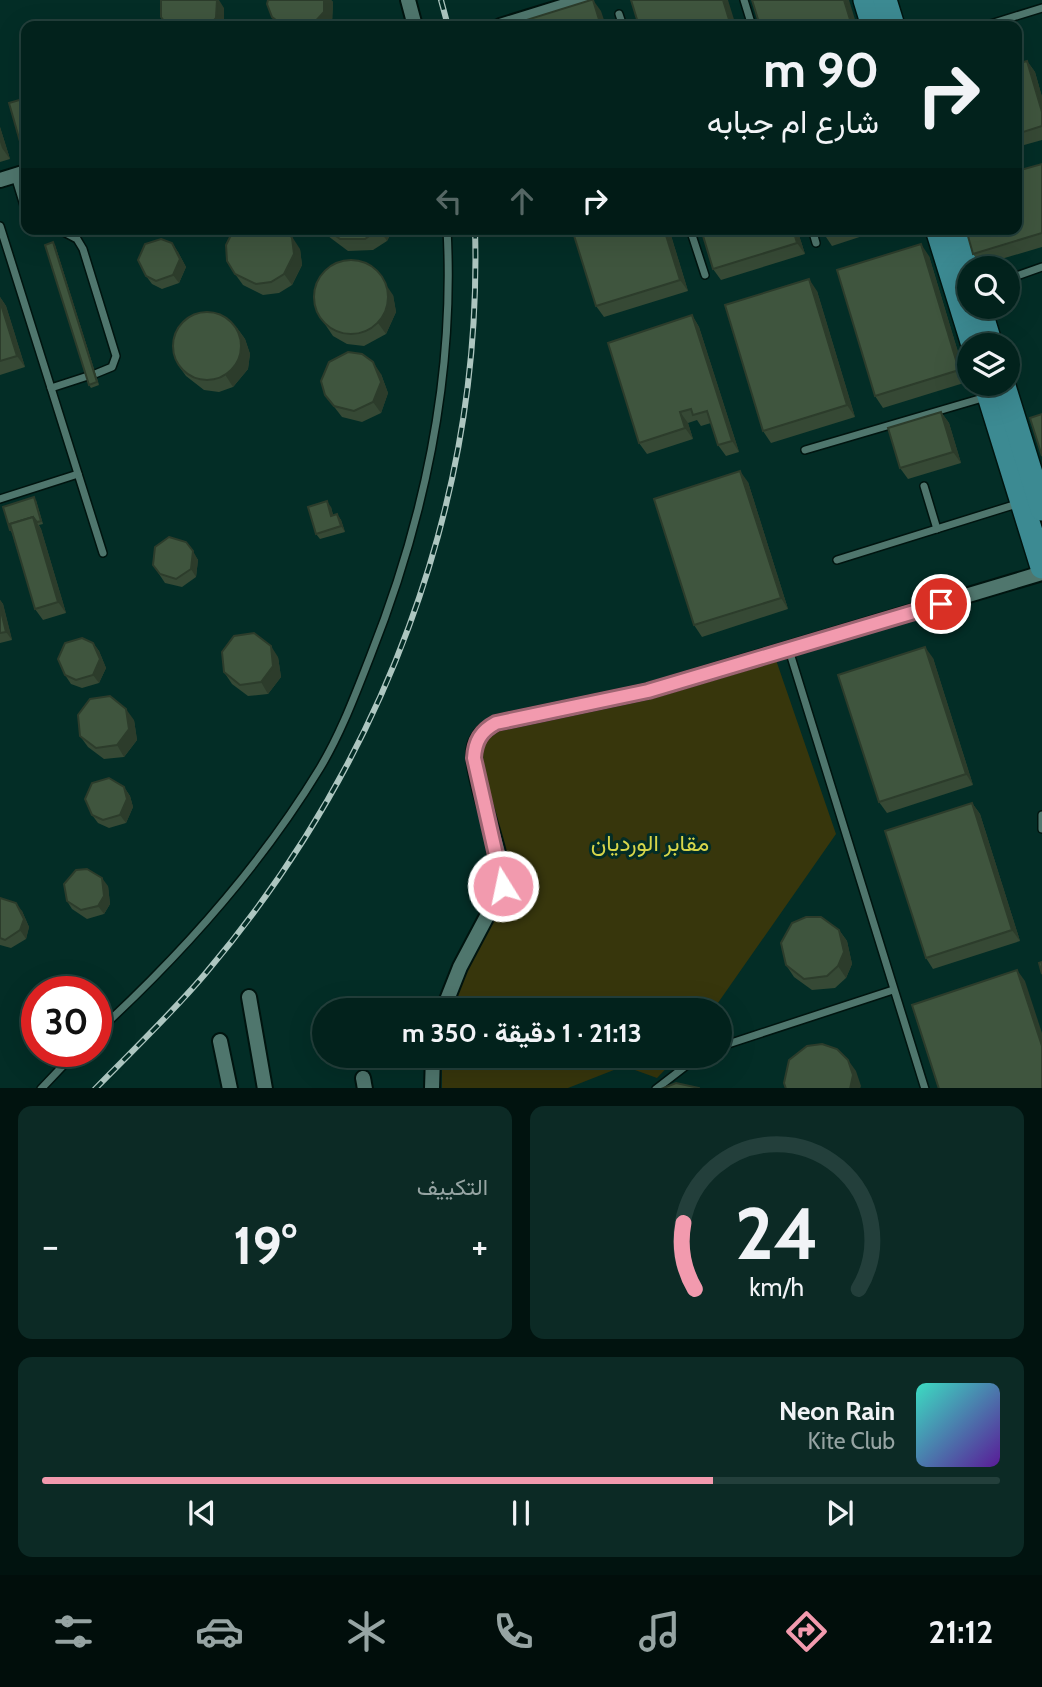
<!DOCTYPE html>
<html lang="ar">
<meta charset="utf-8">
<style>
body{margin:0;font-family:Cabin,Vazirmatn,sans-serif;background:#0c2a25;color:#f1f3f6;direction:rtl;height:100vh;display:flex;flex-direction:column;font-size:26px;white-space:nowrap}
*{box-sizing:border-box;margin:0}
p{font-size:23px;color:#96a4a3}
.icon{flex:none;width:38px;height:38px;fill:none;stroke:currentColor;stroke-width:2;stroke-linecap:round;stroke-linejoin:round}
.map{position:relative;height:1088px;overflow:hidden;direction:ltr}
.drawer{display:flex;flex-direction:column;gap:18px;padding:18px;background:#01130f;flex:1}
.drawer>*{flex:none}
.hud{position:absolute;left:21px;top:21px;width:1001px;height:214px;border-radius:14px;box-shadow:0 7px 28px #0002,0 0 0 2px #233f3b;direction:rtl;background:#02221c;color:#f1f3f6;overflow:hidden}
.tools{position:absolute;left:957px;top:256px;display:grid;gap:14px}
.tools a{display:grid;place-items:center;width:63px;height:63px;border-radius:50%;background:#02221c;box-shadow:0 7px 28px #0002,0 0 0 2px #233f3b;font-size:35px}
.speed{position:absolute;left:21px;top:976px;display:flex;gap:14px;font-size:35px;font-weight:700;text-align:center}
.speed>*{display:grid;place-content:center;width:91px;height:91px;border-radius:50%;background:#02221c;box-shadow:0 7px 28px #0002,0 0 0 2px #233f3b;line-height:1}
.speed .limit{border:10px solid #d22;background:#fff;color:#111}
.pin{position:absolute;display:grid;place-items:center;width:60px;height:60px;color:#fff;margin:-30px;border:4px solid #fff;border-radius:50%;box-shadow:0 2px 7px #0007}
.me{position:absolute;width:77px;margin:-38px;rotate:350deg;stroke-linejoin:round;filter:drop-shadow(0 0 5px #0008)}
.turn{display:flex;align-items:center;gap:24px;height:147px;padding:0 28px;font-size:32px}
.turn .icon{width:91px;height:91px;stroke-width:2.5}
.turn b{display:block;font-size:49px;line-height:60px}
.lanes{display:flex;align-items:center;height:66px;padding:0 28px;background:#0003;justify-content:center;gap:35px;direction:ltr}
.lanes .off{opacity:.35}
.big{font-size:52px;font-weight:700;line-height:1.1}
.drawer .widget{flex:1;display:flex;flex-direction:column;justify-content:center;gap:10px;min-width:0;padding:0 24px;border-radius:14px;background:#0c2a25}
.drawer .dial{align-items:center;gap:0}
.dial svg{height:182px;overflow:visible;fill:none;stroke:#233f3b;stroke-width:7;stroke-linecap:round;text-anchor:middle}
.dial text{fill:#f1f3f6;stroke:none}
.song{display:flex;align-items:center;gap:21px}
.cover{width:84px;height:84px;border-radius:10px;background:linear-gradient(135deg,hsl(170 70% 55%),hsl(270 70% 35%))}
.played{height:7px;border-radius:4px;background:linear-gradient(90deg,#f29aae 70%,#233f3b 70%)}
.keys{display:flex;justify-content:space-around;direction:ltr}
.heat{display:flex;justify-content:space-between;align-items:center;font-size:38px;direction:ltr}
.drawer .tiles{flex:1;display:grid;gap:18px;grid-template-columns:1fr 1fr}
.widget:last-child{grid-column:span 2}
.trip{position:absolute;left:312px;top:998px;width:420px;height:70px;border-radius:35px;background:#02221c;box-shadow:0 7px 28px #0002,0 0 0 2px #233f3b;font-weight:700;line-height:70px;text-align:center;direction:rtl}
.tabs{display:flex;height:112px;justify-content:space-around;align-items:center;background:#010e0b;color:#96a4a3}
.tabs .icon{width:49px;height:49px}
.tabs .current{color:#f29aae}
.tabs b{font-size:32px;color:#f1f3f6}
.map>svg:first-child{display:block}
.green{fill:#37360c}
.lines{fill:none;stroke-linecap:round;stroke-linejoin:round}
.service-casing{stroke:#00140f;stroke-width:10}
.minor-casing{stroke:#00140f;stroke-width:18}
.primary-casing{stroke:#00140f;stroke-width:26}
.service{stroke:#4f766d;stroke-width:7}
.minor{stroke:#4f766d;stroke-width:14}
.primary{stroke:#3c8a92;stroke-width:23}
.rail-casing{stroke:#adc6c0;stroke-width:6}
.rail{stroke:#032d26;stroke-width:3.5;stroke-dasharray:10;stroke-linecap:butt}
.wall{fill:#364935}
.shaded-wall{fill:#2c3c2b}
.building{fill:#3f553e;stroke:#2c3c2b;stroke-width:2}
.route-casing{stroke:#9d6471;stroke-width:18}
.route{stroke:#f29aae;stroke-width:12}
.labels{text-anchor:middle;dominant-baseline:central;stroke-width:6;stroke-linejoin:round;paint-order:stroke}
.park-label{font-size:23px;fill:#d7d64a;stroke:#032d26}
</style>
<div class="map">
<svg width="1042" height="1089" viewBox="0 0 1042 1089">
<rect width="100%" height="100%" fill="#032d26"/>
<g class="green">
<path d="M776 660 836 834 713 1010H450L472 955 509 887 481 754V747L489 733Z"/>
<path d="M442 1055H679L657 1078 624 1066 568 1088 442 1089Z"/>
</g>
<g class="lines">
<g class="service-casing">
<g id="service">
<path d="M744 0 752 26"/>
<path d="M619 14 623 26"/>
<path d="M984 26 1042 8"/>
<path d="M15 176 26 212"/>
<path d="M0 226 103 553"/>
<path d="M58 229 77 239 83 249 116 356 112 367 95 374"/>
<path d="M690 229 705 275"/>
<path d="M812 229 816 243"/>
<path d="M1008 279 1042 267"/>
<path d="M51 388 88 376"/>
<path d="M805 450 986 397"/>
<path d="M924 486 937 529"/>
<path d="M0 499 78 474"/>
<path d="M837 560 1020 503"/>
<path d="M789 650 925 1089"/>
<path d="M1042 815V829"/>
<path d="M96 1033C181 955 260 867 320 768 341 733 355 695 370 657 424 521 455 376 447 229"/>
<path d="M719 1047 893 990"/>
<path d="M41 1089 76 1052"/>
<path d="M656 1089 700 1055"/>
</g>
</g>
<g class="minor-casing">
<g id="minor">
<path d="M408 0 415 26"/>
<path d="M500 26 584 0"/>
<path d="M0 180 26 172"/>
<path d="M249 997 265 1089"/>
<path d="M443 1010 460 967 503 886C504 850 468 774 475 746 478 735 486 729 496 723L648 691 1042 573"/>
<path d="M220 1041 230 1089"/>
<path d="M363 1078 365 1089"/>
<path d="M432 1089 433 1055"/>
</g>
</g>
<g class="primary-casing">
<g id="primary">
<path d="M865 0 873 26"/>
<path d="M885 0 893 26"/>
<path d="M937 229 973 345"/>
<path d="M955 229 970 275"/>
<path d="M979 306 991 345"/>
<path d="M985 383 1042 567"/>
<path d="M1003 383 1042 509"/>
</g>
</g>
<use href="#service" class="service"/>
<use href="#minor" class="minor"/>
<use href="#primary" class="primary"/>
<g class="rail-casing">
<g id="rail">
<path d="M441 0 448 26"/>
<path d="M95 1089C132 1051 171 1014 205 974 381 766 483 503 475 229"/>
</g>
</g>
<use href="#rail" class="rail"/>
</g>
<g class="wall">
<path d="M268 0H331L333 2 332 23 329 26H278L272 17Z"/>
<path d="M1027 61 1035 72 1042 97V140L1017 147V64Z"/>
<path d="M26 98V152L21 145Z"/>
<path d="M0 127 10 159 0 162Z"/>
<path d="M1042 164V247L981 265 973 254Z"/>
<path d="M324 229H393L387 241 373 250 348 251 328 236Z"/>
<path d="M572 229H669L688 291 604 317 596 306Z"/>
<path d="M797 229 805 254 721 280 713 269Z"/>
<path d="M822 229H884L832 246 824 234Z"/>
<path d="M53 242 55 245 99 385 91 388 89 385Z"/>
<path d="M172 243 178 252 186 267 179 283 162 289 152 284 146 276Z"/>
<path d="M300 249 302 265 292 285 279 293 263 295 243 285 235 274Z"/>
<path d="M929 256 967 382 883 408 875 396Z"/>
<path d="M817 291 855 417 771 443 763 431Z"/>
<path d="M393 295 396 312 386 334 364 346 347 344 333 336 316 311Z"/>
<path d="M0 297 6 306 25 367 0 375Z"/>
<path d="M692 315 699 327 739 452 726 456 718 445 711 423 701 426 697 420 688 423 693 439 647 454 639 443Z"/>
<path d="M237 328 245 339 250 354 248 369 233 387 219 392 204 390 186 376 178 365Z"/>
<path d="M381 374 388 393 381 413 362 422 342 417 325 395Z"/>
<path d="M941 412 949 423 961 463 908 479 900 468Z"/>
<path d="M748 482 788 609 702 637 694 625Z"/>
<path d="M36 500 43 524 39 525 41 529 66 613 43 620 35 609 12 533 10 530Z"/>
<path d="M331 507 333 515 337 514 341 520 345 532 320 539 316 534Z"/>
<path d="M186 542 198 560 196 577 182 587 165 583 153 565Z"/>
<path d="M0 600 3 604 12 640 0 643Z"/>
<path d="M93 643 99 651 106 668 99 683 82 688 71 684 65 675Z"/>
<path d="M278 657 281 677 268 694 248 696 232 684 224 672Z"/>
<path d="M933 658 973 785 887 813 879 802Z"/>
<path d="M134 720 137 740 124 757 104 759 88 747 80 736Z"/>
<path d="M124 787 130 796 133 807 126 823 109 828 98 823 92 815Z"/>
<path d="M972 803 980 814 1020 941 933 969 926 958Z"/>
<path d="M108 886 110 904 104 914 87 919 72 909 67 901Z"/>
<path d="M0 898 22 911 29 927 26 939 11 948 0 945Z"/>
<path d="M839 930 847 941 852 964 846 978 835 988 812 990 794 977 786 965Z"/>
</g>
<g class="shaded-wall">
<path d="M217 0H219L224 8V26H209Z"/>
<path d="M324 0H331L333 2 332 23 329 26H311Z"/>
<path d="M593 0 601 11 606 26H601Z"/>
<path d="M723 0H728L736 26H731Z"/>
<path d="M844 0H849L857 26H852Z"/>
<path d="M1027 61 1035 72 1042 97V112Z"/>
<path d="M0 127 10 159 2 148 0 142Z"/>
<path d="M287 229 300 249 302 265 292 285 284 274Z"/>
<path d="M379 229H393L387 241Z"/>
<path d="M664 229H669L688 291 680 280Z"/>
<path d="M793 229H797L805 254 797 243Z"/>
<path d="M53 242 55 245 99 385 97 382Z"/>
<path d="M172 243 178 252 186 267 179 283 173 275Z"/>
<path d="M921 244 929 256 967 382 959 370Z"/>
<path d="M376 270 393 295 396 312 386 334 378 323Z"/>
<path d="M809 279 817 291 855 417 847 405Z"/>
<path d="M0 297 6 306 25 367 17 356 0 301Z"/>
<path d="M692 315 699 327 739 452 732 441Z"/>
<path d="M237 328 245 339 250 354 248 369 233 387 226 376Z"/>
<path d="M373 362 381 374 388 393 381 413 373 402Z"/>
<path d="M680 412 688 423 693 439 685 428Z"/>
<path d="M941 412 949 423 961 463 953 452Z"/>
<path d="M740 471 748 482 788 609 781 598Z"/>
<path d="M327 501 331 507 335 522 331 516Z"/>
<path d="M337 514 341 520 345 532 341 526Z"/>
<path d="M33 517 41 529 66 613 58 602Z"/>
<path d="M193 551 198 560 196 577 191 569Z"/>
<path d="M0 600 3 604 12 640 6 632 0 607Z"/>
<path d="M93 643 99 651 106 668 99 683 93 675Z"/>
<path d="M271 646 278 657 281 677 268 694 261 682Z"/>
<path d="M925 647 933 658 973 785 966 774Z"/>
<path d="M126 709 134 720 137 740 124 757 117 745Z"/>
<path d="M124 787 130 796 133 807 126 823 120 815Z"/>
<path d="M972 803 980 814 1020 941 1012 930Z"/>
<path d="M102 878 108 886 110 904 104 914 98 906Z"/>
<path d="M16 903 22 911 29 927 26 939 20 930Z"/>
<path d="M839 930 847 941 852 964 846 978 838 966Z"/>
<path d="M1017 970 1025 981 1042 1033V1046Z"/>
<path d="M848 1060 856 1071 861 1086 860 1089H850Z"/>
</g>
<g class="building">
<path d="M161 0H217L216 18 209 26H168L161 17Z"/>
<path d="M268 0H324V12L311 26H284L272 17 267 4Z"/>
<path d="M591 0H593L601 26H507Z"/>
<path d="M631 0H723L731 26H639Z"/>
<path d="M752 0H844L852 26H760Z"/>
<path d="M1027 61 1042 112V126L1017 134V64Z"/>
<path d="M26 98V143L21 145 9 103Z"/>
<path d="M1042 164V233L973 254 966 229H1017V171Z"/>
<path d="M234 229H287L292 238 294 254 284 274 271 282 256 284 235 274 227 261 226 245Z"/>
<path d="M327 229H379L365 239H340Z"/>
<path d="M572 229H664L680 280 596 306Z"/>
<path d="M701 229H793L797 243 713 269Z"/>
<path d="M822 229H840L824 234Z"/>
<path d="M161 239 172 243 180 259 173 275 156 281 146 276 138 260 145 244Z"/>
<path d="M53 242 97 382 89 385 45 245Z"/>
<path d="M921 244 959 370 875 396 837 270Z"/>
<circle cx="351" cy="297" r="37"/>
<path d="M809 279 847 405 763 431 725 305Z"/>
<path d="M0 301 17 356 0 361Z"/>
<circle cx="207" cy="346" r="34"/>
<path d="M692 315 732 441 718 445 707 411 693 415 691 409 680 412 685 428 639 443 608 343Z"/>
<path d="M348 352 362 354 373 362 381 382 373 402 354 411 334 406 325 395 321 381 329 362Z"/>
<path d="M941 412 953 452 900 468 888 428Z"/>
<path d="M1042 414V456L1030 418Z"/>
<path d="M740 471 781 598 694 625 654 499Z"/>
<path d="M34 497 41 521 37 522 33 517 10 524 12 530H10L3 507Z"/>
<path d="M327 501 331 516 337 514 341 526 316 534 308 507Z"/>
<path d="M33 517 58 602 35 609 10 524Z"/>
<path d="M169 537 186 542 193 551 191 569 176 579 160 574 153 565 155 547Z"/>
<path d="M0 607 6 632 0 633Z"/>
<path d="M254 633 271 646 273 666 261 682 240 685 224 672 222 652 234 636Z"/>
<path d="M82 638 93 643 100 659 93 675 76 680 65 675 58 659 65 643Z"/>
<path d="M925 647 966 774 879 802 838 675Z"/>
<path d="M110 696 126 709 129 729 117 745 96 748 80 736 78 715 90 699Z"/>
<path d="M109 778 124 787 127 799 120 815 103 820 92 815 85 799 92 783Z"/>
<path d="M972 803 1012 930 926 958 885 831Z"/>
<path d="M87 869 102 878 104 896 98 906 81 910 67 901 64 884 76 870Z"/>
<path d="M0 898 16 903 24 919 20 930 5 940 0 938Z"/>
<path d="M806 917H821L839 930 844 952 838 966 827 976 804 979 786 965 781 943 792 923Z"/>
<path d="M1042 962V974L1039 963Z"/>
<path d="M1017 970 1042 1046V1089H939L912 1005Z"/>
<path d="M822 1044 837 1049 848 1060 853 1075 850 1089H786L784 1083 789 1060 807 1046Z"/>
<path d="M676 1083 699 1088V1089H661Z"/>
</g>
<g class="lines">
<g class="route-casing">
<path id="route" d="M503 886 474 758C475 741 481 731 496 723L648 691 941 604"/>
</g>
<use href="#route" class="route"/>
</g>
<g class="labels">
<g class="park-label">
<text x="650" y="843">مقابر الورديان</text>
</g>
</g>
</svg>
<div class="tools">
<a><svg class="icon" aria-label="search" viewBox="0 0 24 24"><circle cx="10" cy="10" r="6"/><path d="M15 15l6 6"/></svg></a>
<a><svg class="icon" aria-label="layers" viewBox="0 0 24 24"><path d="M12 4l9 5-9 5-9-5zM3 14l9 5 9-5"/></svg></a>
</div>
<div class="speed"><div class="limit">30</div></div>
<div class="pin" style="left:941px;top:604px;background:#d93025"><svg class="icon" aria-label="arrive" viewBox="0 0 24 24"><path d="M6 21V4h12l-3 4 3 4H6"/></svg></div>
<svg class="me" style="left:503px;top:886px" viewBox="-20 -20 40 40"><circle r="17" fill="#f29aae" stroke="#fff" stroke-width="3"/><path d="M0-11L8 9 0 5-8 9z" fill="#fff"/></svg>
<div class="trip">21:13 · 1 دقيقة · 350 m</div>
<div class="hud">
<div class="turn"><svg class="icon" aria-label="right" viewBox="0 0 24 24"><path d="M7 20v-9h11M14 6l5 5-5 5"/></svg><div><b>90 m</b>شارع ام جبابه</div></div>
<div class="lanes"><svg class="icon off" aria-label="left" viewBox="0 0 24 24"><path d="M17 20v-9H6M10 6l-5 5 5 5"/></svg><svg class="icon off" aria-label="ahead" viewBox="0 0 24 24"><path d="M12 20V5M6 11l6-6 6 6"/></svg><svg class="icon" aria-label="right" viewBox="0 0 24 24"><path d="M7 20v-9h11M14 6l5 5-5 5"/></svg></div>
</div>
</div>
<section class="drawer">
<div class="tiles">
<div class="widget dial"><svg viewBox="0 0 100 80">
<path d="M14 69A42 42 0 1 1 86 69"/>
<path d="M14 69A42 42 0 0 1 9 40" stroke="#f29aae"/>
<text x="50" y="56" font-size="32" font-weight="700">24</text>
<text x="50" y="72" font-size="11">km/h</text>
</svg></div>
<div class="widget"><p>التكييف</p>
<div class="heat"><a>−</a><b class="big">19°</b><a>+</a></div>
</div>
<div class="widget">
<div class="song"><i class="cover"></i><div><b>Neon Rain</b><p>Kite Club</p></div></div>
<div class="played"></div>
<div class="keys"><svg class="icon" aria-label="previous" viewBox="0 0 24 24"><path d="M18 5L8 12l10 7zM5 5v14"/></svg><svg class="icon" aria-label="pause" viewBox="0 0 24 24"><path d="M8 5v14M16 5v14"/></svg><svg class="icon" aria-label="next" viewBox="0 0 24 24"><path d="M6 5l10 7-10 7zM19 5v14"/></svg></div>
</div>
</div>
</section>
<nav class="tabs">
<b>21:12</b>
<svg class="icon current" aria-label="directions" viewBox="0 0 24 24"><path d="M12 3l9 9-9 9-9-9zM9 14v-3h6M13 9l2 2-2 2"/></svg>
<svg class="icon" aria-label="music" viewBox="0 0 24 24"><path d="M9 18V5l10-2v13"/><circle cx="6" cy="18" r="3"/><circle cx="16" cy="16" r="3"/></svg>
<svg class="icon" aria-label="phone" viewBox="0 0 24 24"><path d="M5 4h4l2 5-3 2q2 4 5 5l2-3 5 2v4C11 20 4 13 5 4z"/></svg>
<svg class="icon" aria-label="climate" viewBox="0 0 24 24"><path d="M12 3v18M4 7l16 10M4 17L20 7"/></svg>
<svg class="icon" aria-label="car" viewBox="0 0 24 24"><path d="M5 17H2v-5l4-1 3-4h7l3 4 3 1v5h-3M9 17h6M6 11h13"/><circle cx="7" cy="17" r="2"/><circle cx="17" cy="17" r="2"/></svg>
<svg class="icon" aria-label="filters" viewBox="0 0 24 24"><path d="M4 7h16M4 17h16"/><circle cx="9" cy="7" r="2"/><circle cx="15" cy="17" r="2"/></svg>
</nav>
